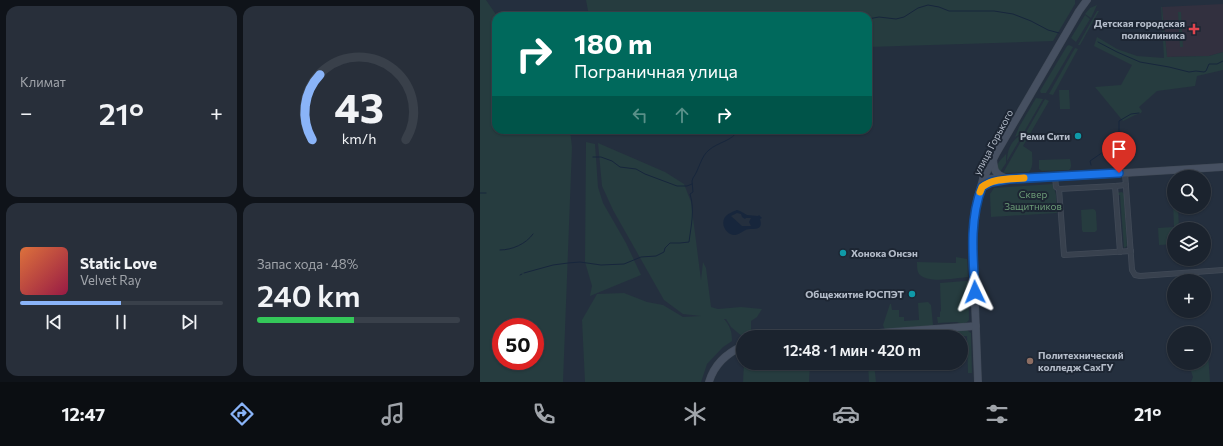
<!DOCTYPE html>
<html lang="ru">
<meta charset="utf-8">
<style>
body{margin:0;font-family:Commissioner,sans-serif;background:#282f3a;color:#f1f3f6;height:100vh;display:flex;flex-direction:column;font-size:15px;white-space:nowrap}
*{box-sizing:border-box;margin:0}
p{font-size:13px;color:#a0a4aa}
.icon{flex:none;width:22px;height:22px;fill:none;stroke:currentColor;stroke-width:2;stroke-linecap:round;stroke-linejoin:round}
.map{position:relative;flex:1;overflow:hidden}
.drawer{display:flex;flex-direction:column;gap:6px;padding:6px;background:#0f1319;width:480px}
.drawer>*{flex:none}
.guide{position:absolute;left:12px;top:12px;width:380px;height:122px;border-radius:12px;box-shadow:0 1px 3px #0004,0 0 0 1px #39404a;background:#00695c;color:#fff;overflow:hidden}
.tools{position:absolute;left:687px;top:170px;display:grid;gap:8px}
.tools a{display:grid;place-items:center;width:44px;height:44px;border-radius:50%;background:#1b232e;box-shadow:0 1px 3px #0004,0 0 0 1px #39404a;font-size:20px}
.speed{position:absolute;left:12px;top:318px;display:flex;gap:8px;font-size:20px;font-weight:700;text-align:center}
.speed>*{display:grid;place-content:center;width:52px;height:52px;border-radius:50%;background:#1b232e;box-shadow:0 1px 3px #0004,0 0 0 1px #39404a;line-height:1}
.speed .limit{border:6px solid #d22;background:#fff;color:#111}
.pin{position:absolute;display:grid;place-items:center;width:34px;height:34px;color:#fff;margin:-41px -17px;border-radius:50% 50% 50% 0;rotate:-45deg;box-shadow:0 0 4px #0007}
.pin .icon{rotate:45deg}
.me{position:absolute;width:44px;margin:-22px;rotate:358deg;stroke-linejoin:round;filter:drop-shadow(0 0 3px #0008)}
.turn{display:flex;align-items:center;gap:14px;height:84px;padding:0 16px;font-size:18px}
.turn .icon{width:52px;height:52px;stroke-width:2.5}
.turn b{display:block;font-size:28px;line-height:34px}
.lanes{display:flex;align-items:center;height:38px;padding:0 16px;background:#0003;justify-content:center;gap:20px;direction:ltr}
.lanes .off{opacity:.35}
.big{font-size:30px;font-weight:600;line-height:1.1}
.drawer .tile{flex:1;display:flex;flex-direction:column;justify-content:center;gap:6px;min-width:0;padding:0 14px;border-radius:12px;background:#282f3a}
.drawer .dial{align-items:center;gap:0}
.dial svg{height:104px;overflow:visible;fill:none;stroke:#39404a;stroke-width:7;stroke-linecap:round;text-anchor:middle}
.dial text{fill:#f1f3f6;stroke:none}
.song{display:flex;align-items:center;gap:12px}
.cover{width:48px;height:48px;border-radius:6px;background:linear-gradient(135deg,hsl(20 70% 55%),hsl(340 70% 35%))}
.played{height:4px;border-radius:2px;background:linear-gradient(90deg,#8ab4f8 50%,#39404a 50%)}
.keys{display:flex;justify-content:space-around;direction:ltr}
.heat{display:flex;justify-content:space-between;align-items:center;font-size:22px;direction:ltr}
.charge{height:6px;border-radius:3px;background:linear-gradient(90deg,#34c759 48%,#39404a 0)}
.drawer .tiles{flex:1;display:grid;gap:6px;grid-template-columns:repeat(2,1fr)}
.trip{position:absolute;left:256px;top:330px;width:232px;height:40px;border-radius:20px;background:#1b232e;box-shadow:0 1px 3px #0004,0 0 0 1px #39404a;font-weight:600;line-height:40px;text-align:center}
.dock{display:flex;height:64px;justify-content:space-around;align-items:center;background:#0b0e12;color:#a0a4aa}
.dock .icon{width:28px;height:28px}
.dock .on{color:#8ab4f8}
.dock b{font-size:18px;color:#f1f3f6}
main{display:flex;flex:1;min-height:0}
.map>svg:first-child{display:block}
.medical{fill:#32303f}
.green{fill:#263c3f;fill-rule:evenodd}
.water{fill:#17263c;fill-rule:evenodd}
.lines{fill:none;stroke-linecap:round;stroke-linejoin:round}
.stream{stroke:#17263c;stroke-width:1}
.street-casing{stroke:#414a57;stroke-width:6}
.secondary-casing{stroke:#414a57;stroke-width:8}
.street{stroke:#38414e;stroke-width:4.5}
.secondary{stroke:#465061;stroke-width:7}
.route-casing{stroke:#114b97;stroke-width:10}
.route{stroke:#1a73e8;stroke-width:7}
.slow{stroke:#f59e0b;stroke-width:7}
.health-dot{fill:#e0444e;stroke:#1d2633;stroke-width:1.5}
.culture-dot{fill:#0f9aa8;stroke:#1d2633;stroke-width:1.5}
.education-dot{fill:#8d6e63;stroke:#1d2633;stroke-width:1.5}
.labels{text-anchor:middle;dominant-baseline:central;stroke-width:4;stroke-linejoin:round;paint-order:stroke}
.poi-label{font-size:10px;font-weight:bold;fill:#b4bcc9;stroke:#1d2633;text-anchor:end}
.street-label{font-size:10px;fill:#b4bcc9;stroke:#1d2633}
.park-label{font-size:10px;fill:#6b9a76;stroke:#1d2633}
</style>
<main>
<section class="drawer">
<div class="tiles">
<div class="tile"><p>Климат</p>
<div class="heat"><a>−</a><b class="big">21°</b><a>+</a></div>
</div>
<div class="tile dial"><svg viewBox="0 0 100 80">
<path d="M14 69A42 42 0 1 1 86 69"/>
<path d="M14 69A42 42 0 0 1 20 19" stroke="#8ab4f8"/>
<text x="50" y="56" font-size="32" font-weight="700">43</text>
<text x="50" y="72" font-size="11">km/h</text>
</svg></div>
<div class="tile">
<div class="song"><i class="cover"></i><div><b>Static Love</b><p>Velvet Ray</p></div></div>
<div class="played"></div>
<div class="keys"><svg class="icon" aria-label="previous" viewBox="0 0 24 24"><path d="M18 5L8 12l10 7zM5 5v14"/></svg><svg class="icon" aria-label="pause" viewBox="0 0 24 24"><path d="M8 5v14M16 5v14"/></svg><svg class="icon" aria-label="next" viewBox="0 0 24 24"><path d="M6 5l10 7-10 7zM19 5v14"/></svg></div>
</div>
<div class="tile"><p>Запас хода · 48%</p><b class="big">240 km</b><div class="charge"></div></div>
</div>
</section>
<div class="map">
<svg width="743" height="382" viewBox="0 0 743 382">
<rect width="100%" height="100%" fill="#242f3e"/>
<path class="medical" d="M743 4V52L729 56 687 57 682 7Z"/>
<g class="green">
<path d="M0 0H6L17 16H16V130H90L92 147 83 382H0ZM21 327H55V361H21Z"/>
<path d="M106 0H595V4L573 41 388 47V16H109Z"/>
<path d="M617 5 611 18 605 14 610 8Z"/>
<path d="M681 7H682L687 57 729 56 743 52V70L717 76 715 86 677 91 659 107 662 111 661 113 655 115 643 121 615 87 641 85 652 65 614 46 617 37 637 49 657 56 684 58Z"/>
<path d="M617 11H619L600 45H598Z"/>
<path d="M698 12H701L703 47H700Z"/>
<path d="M605 15 610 19 596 42 591 38Z"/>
<path d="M589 45 593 47 566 93H561L560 91 587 46Z"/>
<path d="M595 48 598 49 573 95 569 94Z"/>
<path d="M579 90H589L590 109H580Z"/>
<path d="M556 98 563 99 544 132 535 137 539 127Z"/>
<path d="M565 99 569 101 543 146 552 152C552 159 554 166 549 172L523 173Z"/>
<path d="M542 134H543L527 161C527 149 532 140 542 134Z"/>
<path d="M106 142 115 144 118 187 123 203 146 243 161 275 110 296 112 286 105 262Z"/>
<path d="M118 143 185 172 204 184 211 202 221 280 223 262 226 268 231 307 238 309 261 307 282 309 277 317 271 321V332L263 337 251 327 246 319H244C250 326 252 331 252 341L243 347 227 364 221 382H105L102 320 117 294 144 293 167 302 183 305 203 317 221 316 203 314 184 300 133 210 122 186Z"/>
<path d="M526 154V163L520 172C514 164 521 160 526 154Z"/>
<path d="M590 159C591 163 592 168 589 170L562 171 559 169V160Z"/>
<path d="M573 184 576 195 577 213 511 217 510 194 514 188Z"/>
<path d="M642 192 644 194 647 246 644 248 640 195H636V193Z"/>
<path d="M693 202H694V207H698L699 229H694V244L679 245 678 228 694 227Z"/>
<path d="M613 209 615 210 616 212 617 230 615 232H603L602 230 601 210Z"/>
<path d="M476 257 487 259 488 277C476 278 448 284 439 274 437 271 437 266 437 262L476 263Z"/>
<path d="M485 281H488L489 320C486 324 481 324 477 322L458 323 457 317H460V312L461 311 460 283Z"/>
<path d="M448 302 451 305 453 325 452 326 405 330 403 325 410 304H411L412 310H419V317H424V321L439 320 438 303Z"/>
<path d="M471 330 472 334 457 335V337H453L451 335 417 337H396Z"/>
<path d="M476 330H487L491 333 492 373H488L487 336 476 337Z"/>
<path d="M724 353H728L730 382H711L713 377 711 371 706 368V363H724Z"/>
<path d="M264 363H330L329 382H263Z"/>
<path d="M388 363H394L396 382H389Z"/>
</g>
<path class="water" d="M257 210 260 211 267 215 278 216 279 215 282 218 280 219C283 229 277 229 270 229 264 229 261 234 255 235 248 235 241 227 244 219 246 214 252 212 257 210ZM257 213 261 214 262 217 265 219 266 218H271L269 222 271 226H262L251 216Z"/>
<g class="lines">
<g class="stream">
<path d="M388 19 399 17 416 19 424 17 438 8 448 5 459 7 469 11H514L533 14 551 21 568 30 579 33"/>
<path d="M618 42 637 52 660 62 689 67 709 72 716 71 724 72 726 71 729 64H737L743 61"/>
<path d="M113 157H121L132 161 140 167 156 169 165 174 197 186H207L212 184"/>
<path d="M611 165 610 161 639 141V121L651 114 659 113"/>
<path d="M0 193H6"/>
<path d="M20 250C32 250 46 244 53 234"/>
<path d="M44 273 73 265 88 263 100 262 121 265 144 264 161 257 176 256 184 252 185 248 190 243H200L209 242C211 226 215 210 210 194L213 192 212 181 213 178C219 170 221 156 229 150 238 142 253 141 258 130"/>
<path d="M40 275 42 274"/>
</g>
<g class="street-casing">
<g id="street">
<path d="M645 173 652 270 655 275 660 276 743 270"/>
<path d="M575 177 576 187 579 189 584 255 651 251"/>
<path d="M635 186 646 185"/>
<path d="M579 189 635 186 640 252"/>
</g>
</g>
<g class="secondary-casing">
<g id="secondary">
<path d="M513 158C514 170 514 173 525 178"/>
<path d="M503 179 595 176 743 167"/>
<path d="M343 337 496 326"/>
<path d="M229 382C234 365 247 353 263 346"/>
<path d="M498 382 493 252 494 218 497 200 503 179 517 152 599 11 607 0"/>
</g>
</g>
<use href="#street" class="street"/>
<use href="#secondary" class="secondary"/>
</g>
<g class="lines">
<g class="route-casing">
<path id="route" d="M495 292C493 257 489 220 502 187L511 182 529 179 639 173"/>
</g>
<use href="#route" class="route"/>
<path class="slow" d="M500 192 502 187C513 178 530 179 544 178"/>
</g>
<path class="health-dot" d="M712 23h4v4h4v4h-4v4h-4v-4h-4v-4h4z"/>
<g class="culture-dot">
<circle cx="598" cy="136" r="4"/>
<circle cx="363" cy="253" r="4"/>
<circle cx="432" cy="294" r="4"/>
</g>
<circle class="education-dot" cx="550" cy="361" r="4"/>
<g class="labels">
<g class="poi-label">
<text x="705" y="23">Детская городская<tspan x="705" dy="12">поликлиника</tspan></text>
<text x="590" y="136">Реми Сити</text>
<text x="371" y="253" text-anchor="start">Хонока Онсэн</text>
<text x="424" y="294">Общежитие ЮСПЭТ</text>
<text x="558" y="355" text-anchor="start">Политехнический<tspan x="558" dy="12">колледж СахГУ</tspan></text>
</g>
<g class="street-label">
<text transform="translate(513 142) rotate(-62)">улица Горького</text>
</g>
<g class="park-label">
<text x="553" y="194">Сквер<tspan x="553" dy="12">Защитников</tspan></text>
</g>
</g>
</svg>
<div class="tools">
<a><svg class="icon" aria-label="search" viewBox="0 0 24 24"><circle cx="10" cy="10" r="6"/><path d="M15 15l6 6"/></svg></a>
<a><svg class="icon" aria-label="layers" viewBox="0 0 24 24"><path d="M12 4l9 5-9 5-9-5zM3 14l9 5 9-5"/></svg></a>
<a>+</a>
<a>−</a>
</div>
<div class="speed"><div class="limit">50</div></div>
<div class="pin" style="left:639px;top:173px;background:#d93025"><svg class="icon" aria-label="arrive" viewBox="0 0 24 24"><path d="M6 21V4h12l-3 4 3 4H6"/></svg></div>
<svg class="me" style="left:495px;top:292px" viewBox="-20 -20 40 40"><path d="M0-17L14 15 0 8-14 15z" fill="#1a73e8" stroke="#fff" stroke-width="4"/></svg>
<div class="trip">12:48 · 1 мин · 420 m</div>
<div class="guide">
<div class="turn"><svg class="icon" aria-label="right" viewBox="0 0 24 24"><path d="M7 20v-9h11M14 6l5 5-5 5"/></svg><div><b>180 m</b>Пограничная улица</div></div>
<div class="lanes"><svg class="icon off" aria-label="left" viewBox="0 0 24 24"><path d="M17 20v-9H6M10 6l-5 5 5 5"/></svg><svg class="icon off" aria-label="ahead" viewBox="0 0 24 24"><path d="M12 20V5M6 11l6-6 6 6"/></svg><svg class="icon" aria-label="right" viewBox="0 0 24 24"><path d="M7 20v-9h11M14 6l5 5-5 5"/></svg></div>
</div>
</div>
</main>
<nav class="dock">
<b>12:47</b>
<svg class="icon on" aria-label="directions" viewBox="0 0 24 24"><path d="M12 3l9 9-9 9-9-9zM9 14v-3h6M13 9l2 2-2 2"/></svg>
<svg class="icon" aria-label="music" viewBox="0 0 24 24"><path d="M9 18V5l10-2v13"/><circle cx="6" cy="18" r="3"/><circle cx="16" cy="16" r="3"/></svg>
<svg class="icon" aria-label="phone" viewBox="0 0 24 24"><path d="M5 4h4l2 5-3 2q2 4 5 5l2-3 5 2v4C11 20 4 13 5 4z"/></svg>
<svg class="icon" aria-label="climate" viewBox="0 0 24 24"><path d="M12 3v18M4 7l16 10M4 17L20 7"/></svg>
<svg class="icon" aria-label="car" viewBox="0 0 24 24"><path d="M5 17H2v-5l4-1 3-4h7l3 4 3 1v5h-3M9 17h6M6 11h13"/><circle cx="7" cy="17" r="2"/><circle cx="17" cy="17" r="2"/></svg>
<svg class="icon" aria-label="filters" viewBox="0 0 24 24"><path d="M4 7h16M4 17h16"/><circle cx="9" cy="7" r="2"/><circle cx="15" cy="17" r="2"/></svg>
<b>21°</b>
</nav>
